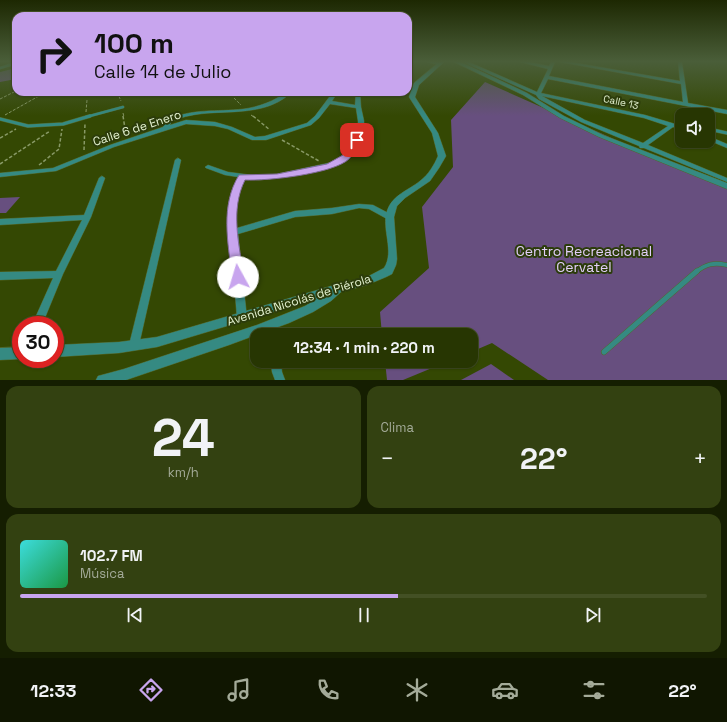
<!DOCTYPE html>
<html lang="es">
<meta charset="utf-8">
<style>
body{margin:0;font-family:"Space Grotesk",sans-serif;background:#334111;color:#f1f3f6;height:100vh;display:flex;flex-direction:column;font-size:15px;white-space:nowrap}
*{box-sizing:border-box;margin:0}
p{font-size:13px;color:#a4ab99}
.icon{flex:none;width:22px;height:22px;fill:none;stroke:currentColor;stroke-width:2;stroke-linecap:round;stroke-linejoin:round}
.map{position:relative;height:380px;overflow:hidden}
.panel{display:flex;flex-direction:column;gap:6px;padding:6px;background:#151e01;flex:1}
.panel>*{flex:none}
.banner{position:absolute;left:12px;top:12px;width:400px;height:84px;border-radius:12px;box-shadow:0 1px 3px #0004,0 0 0 1px #435024;background:#c8a5ee;color:#111;overflow:hidden}
.fabs{position:absolute;left:675px;top:108px;display:grid;gap:8px}
.fabs a{display:grid;place-items:center;width:40px;height:40px;border-radius:8px;background:#273602;box-shadow:0 1px 3px #0004,0 0 0 1px #435024;font-size:20px}
.speed{position:absolute;left:12px;top:316px;display:flex;gap:8px;font-size:20px;font-weight:700;text-align:center}
.speed>*{display:grid;place-content:center;width:52px;height:52px;border-radius:50%;background:#273602;box-shadow:0 1px 3px #0004,0 0 0 1px #435024;line-height:1}
.speed .limit{border:6px solid #d22;background:#fff;color:#111}
.pin{position:absolute;display:grid;place-items:center;width:34px;height:34px;color:#fff;margin:-17px;border-radius:8px;box-shadow:0 2px 6px #0006}
.me{position:absolute;width:44px;margin:-22px;rotate:354deg;stroke-linejoin:round;filter:drop-shadow(0 0 3px #0008)}
.turn{display:flex;align-items:center;gap:14px;height:84px;padding:0 16px;font-size:18px}
.turn .icon{width:52px;height:52px;stroke-width:2.5}
.turn b{display:block;font-size:28px;line-height:34px}
.big{font-size:30px;font-weight:700;line-height:1.1}
.panel .widget{flex:1;display:flex;flex-direction:column;justify-content:center;gap:6px;min-width:0;padding:0 14px;border-radius:12px;background:#334111}
.panel .dial{align-items:center;gap:0}
.dial b{font-size:52px;line-height:1}
.song{display:flex;align-items:center;gap:12px}
.cover{width:48px;height:48px;border-radius:6px;background:linear-gradient(135deg,hsl(180 70% 55%),hsl(140 70% 35%))}
.played{height:4px;border-radius:2px;background:linear-gradient(90deg,#c8a5ee 55%,#435024 55%)}
.keys{display:flex;justify-content:space-around;direction:ltr}
.heat{display:flex;justify-content:space-between;align-items:center;font-size:22px;direction:ltr}
.panel .tiles{flex:1;display:grid;gap:6px;grid-template-columns:1fr 1fr}
.widget:last-child{grid-column:span 2}
.trip{position:absolute;left:250px;top:328px;width:228px;height:40px;border-radius:12px;background:#273602;box-shadow:0 1px 3px #0004,0 0 0 1px #435024;font-weight:700;line-height:40px;text-align:center}
.menu{display:flex;height:64px;justify-content:space-around;align-items:center;background:#101601;color:#a4ab99}
.menu .icon{width:28px;height:28px}
.menu .on{color:#c8a5ee}
.menu b{font-size:18px;color:#f1f3f6}
.map>svg:first-child{display:block}
.green{fill:#674f7f}
.lines{fill:none;stroke-linecap:round;stroke-linejoin:round}
.service-far3-casing{stroke:#546728;stroke-width:3}
.service-far2-casing{stroke:#546728;stroke-width:4}
.service-far1-casing{stroke:#546728;stroke-width:5}
.service-casing{stroke:#546728;stroke-width:6}
.minor-casing{stroke:#546728;stroke-width:1}
.tertiary-casing{stroke:#546728;stroke-width:1}
.path-far1{stroke:#896;stroke-width:1;stroke-dasharray:3 1.5;stroke-linecap:butt}
.path{stroke:#896;stroke-width:1.5;stroke-dasharray:3.5 2;stroke-linecap:butt}
.service-far3{stroke:#358a82;stroke-width:2.5}
.service-far2{stroke:#358a82;stroke-width:3}
.service-far1{stroke:#358a82;stroke-width:4}
.service{stroke:#358a82;stroke-width:5}
.minor{fill:#358a82;fill-rule:evenodd}
.tertiary{fill:#358a82;fill-rule:evenodd}
.route{fill:#c8a5ee;stroke:#826b9b}
.labels{text-anchor:middle;dominant-baseline:central;stroke-width:4;stroke-linejoin:round;paint-order:stroke}
.far-street-label{font-size:10px;fill:#e4f2d1;stroke:#2c3c0b}
.street-label{font-size:12px;fill:#e4f2d1;stroke:#2c3c0b}
.near-park-label{font-size:14px;fill:#e3cffa;stroke:#2c3c0b}
</style>
<div class="map">
<svg width="727" height="380" viewBox="0 0 727 380">
<rect width="100%" height="100%" fill="#344803"/>
<g class="green">
<path d="M16 68V79L0 82V72Z"/>
<path d="M485 82 727 189V380H548L492 343 471 352V335H382L380 312 429 268 422 207 453 167 451 120Z"/>
<path d="M20 197 6 213H0V198Z"/>
<path d="M385 361H449L403 380H387Z"/>
<path d="M491 364 514 380H461Z"/>
</g>
<g class="lines">
<g class="service-far3-casing">
<g id="service-far3">
<path d="M0 68 16 63"/>
<path d="M87 94 95 92"/>
<path d="M706 108 709 117"/>
<path d="M86 117 123 107"/>
</g>
</g>
<g class="service-far2-casing">
<g id="service-far2">
<path d="M0 119 28 126 63 124 90 116"/>
<path d="M713 130 727 133"/>
<path d="M708 132 713 130 709 116"/>
</g>
</g>
<g class="service-far1-casing">
<path id="service-far1" d="M696 272C706 264 714 262 727 265"/>
</g>
<g class="service-casing">
<path id="service" d="M604 352 697 271"/>
</g>
<g class="minor-casing">
<g id="minor">
<path d="M427 62H438L442 64 440 65Z"/>
<path d="M463 62H469L537 92 548 69 520 62H530L549 66 551 62H555L549 76 683 102 681 84 560 62H571L680 81 678 62H682L688 103 727 110V114L548 79 541 93 645 115 682 126V130L673 127 648 145 727 178V182L644 148H640L639 146 581 122 539 99 536 95ZM542 96 644 118 668 126 643 143 585 120Z"/>
<path d="M287 92H292C258 124 209 103 171 122L170 125 186 120 215 122 232 127 255 137 265 136 307 123 315 116 333 92H338L332 101 355 105 356 92H360L361 107 364 121V130L352 154 335 166 277 178 259 180 245 178C238 193 231 212 237 228L295 211 332 208 359 204 373 205 392 215 393 217 392 219 389 220 369 209 359 208 332 214 295 217 238 234 247 318 245 321 242 322 239 321 237 318 230 232C224 213 230 195 238 177L225 175 206 168 205 167 208 165 228 172 259 176 277 174 333 162 347 152 358 130V121L356 108 330 104 319 118 311 125 266 140H252L228 129 215 126 186 124 114 147 56 171 0 177V173L53 168 110 145 163 127 167 120C192 108 217 112 243 109 259 107 274 101 287 92Z"/>
<path d="M708 136 727 144V148L708 140Z"/>
<path d="M178 158 181 160 139 345 138 348 134 350 130 348 129 345 175 160Z"/>
<path d="M102 176 105 178 91 217 63 274 42 325H32L53 278 0 280V272L56 271 82 220 0 225V219L84 215 99 178Z"/>
<path d="M273 321 276 322 279 335H269L268 325 270 322Z"/>
<path d="M271 361H281L282 372 285 380H275L272 372Z"/>
</g>
</g>
<g class="tertiary-casing">
<g id="tertiary">
<path d="M439 62H444L419 85 415 97 438 133 446 156 439 168 430 181 405 198 397 206 394 217 397 259 396 265 392 274 386 277 367 285 341 292 331 301 313 312 289 323 229 345 126 380H96L98 376 124 369 257 325 305 306 317 299 157 347 119 353 55 357V345L119 342 157 337 338 284 367 277 384 268C395 251 381 229 387 211 392 195 409 190 420 181 429 174 434 165 438 156L432 133 409 97 414 83Z"/>
<path d="M454 62H461L527 93 564 116 603 135 727 183V189L599 137 560 118 523 95Z"/>
<path d="M21 347V359L0 360V348Z"/>
</g>
</g>
<g class="path-far1">
<path d="M117 92 121 101"/>
<path d="M234 98 241 105"/>
<path d="M0 99 16 91"/>
<path d="M86 112 87 100"/>
<path d="M123 113 124 117"/>
<path d="M5 115 46 92"/>
<path d="M251 115 254 117"/>
</g>
<g class="path">
<path d="M123 116 126 135"/>
<path d="M253 116 270 130"/>
<path d="M0 138 16 129"/>
<path d="M282 140 319 161"/>
<path d="M84 150 85 124"/>
<path d="M0 164 50 131"/>
<path d="M39 165 59 149 62 129"/>
</g>
<use href="#service-far3" class="service-far3"/>
<use href="#service-far2" class="service-far2"/>
<use href="#service-far1" class="service-far1"/>
<use href="#service" class="service"/>
<use href="#minor" class="minor"/>
<use href="#tertiary" class="tertiary"/>
</g>
<linearGradient id="sky" x2="0" y2="1"><stop stop-color="#1d2802"/><stop offset="0.53" stop-color="#4a5e39"/><stop offset="1" stop-color="#4a5e39" stop-opacity="0"/></linearGradient>
<rect width="727" height="116" fill="url(#sky)"/>
<path class="route" d="M357 138 361 140C357 146 354 154 349 159 333 174 267 181 245 180 230 210 239 244 244 277L242 280 238 281 234 280 232 277C228 242 220 206 239 175L277 174 327 164 343 155 354 139Z"/>
<g class="labels">
<g class="far-street-label">
<text transform="translate(621 102) rotate(12)">Calle 13</text>
</g>
<g class="street-label">
<text transform="translate(137 128) rotate(-18)">Calle 6 de Enero</text>
<text transform="translate(299 300) rotate(-17)">Avenida Nicolás de Piérola</text>
</g>
<g class="near-park-label">
<text x="584" y="251">Centro Recreacional<tspan x="584" dy="16">Cervatel</tspan></text>
</g>
</g>
</svg>
<div class="fabs">
<a><svg class="icon" aria-label="sound" viewBox="0 0 24 24"><path d="M4 9h4l5-4v14l-5-4H4zM17 9q2 3 0 6"/></svg></a>
</div>
<div class="speed"><div class="limit">30</div></div>
<div class="pin" style="left:357px;top:140px;background:#d93025"><svg class="icon" aria-label="arrive" viewBox="0 0 24 24"><path d="M6 21V4h12l-3 4 3 4H6"/></svg></div>
<svg class="me" style="left:238px;top:277px" viewBox="-20 -20 40 40"><circle r="19" fill="#fff"/><path d="M0-13L10 11 0 6-10 11z" fill="#c8a5ee"/></svg>
<div class="trip">12:34 · 1 min · 220 m</div>
<div class="banner">
<div class="turn"><svg class="icon" aria-label="right" viewBox="0 0 24 24"><path d="M7 20v-9h11M14 6l5 5-5 5"/></svg><div><b>100 m</b>Calle 14 de Julio</div></div>
</div>
</div>
<section class="panel">
<div class="tiles">
<div class="widget dial"><b>24</b><p>km/h</p></div>
<div class="widget"><p>Clima</p>
<div class="heat"><a>−</a><b class="big">22°</b><a>+</a></div>
</div>
<div class="widget">
<div class="song"><i class="cover"></i><div><b>102.7 FM</b><p>Música</p></div></div>
<div class="played"></div>
<div class="keys"><svg class="icon" aria-label="previous" viewBox="0 0 24 24"><path d="M18 5L8 12l10 7zM5 5v14"/></svg><svg class="icon" aria-label="pause" viewBox="0 0 24 24"><path d="M8 5v14M16 5v14"/></svg><svg class="icon" aria-label="next" viewBox="0 0 24 24"><path d="M6 5l10 7-10 7zM19 5v14"/></svg></div>
</div>
</div>
</section>
<nav class="menu">
<b>12:33</b>
<svg class="icon on" aria-label="directions" viewBox="0 0 24 24"><path d="M12 3l9 9-9 9-9-9zM9 14v-3h6M13 9l2 2-2 2"/></svg>
<svg class="icon" aria-label="music" viewBox="0 0 24 24"><path d="M9 18V5l10-2v13"/><circle cx="6" cy="18" r="3"/><circle cx="16" cy="16" r="3"/></svg>
<svg class="icon" aria-label="phone" viewBox="0 0 24 24"><path d="M5 4h4l2 5-3 2q2 4 5 5l2-3 5 2v4C11 20 4 13 5 4z"/></svg>
<svg class="icon" aria-label="climate" viewBox="0 0 24 24"><path d="M12 3v18M4 7l16 10M4 17L20 7"/></svg>
<svg class="icon" aria-label="car" viewBox="0 0 24 24"><path d="M5 17H2v-5l4-1 3-4h7l3 4 3 1v5h-3M9 17h6M6 11h13"/><circle cx="7" cy="17" r="2"/><circle cx="17" cy="17" r="2"/></svg>
<svg class="icon" aria-label="filters" viewBox="0 0 24 24"><path d="M4 7h16M4 17h16"/><circle cx="9" cy="7" r="2"/><circle cx="15" cy="17" r="2"/></svg>
<b>22°</b>
</nav>
